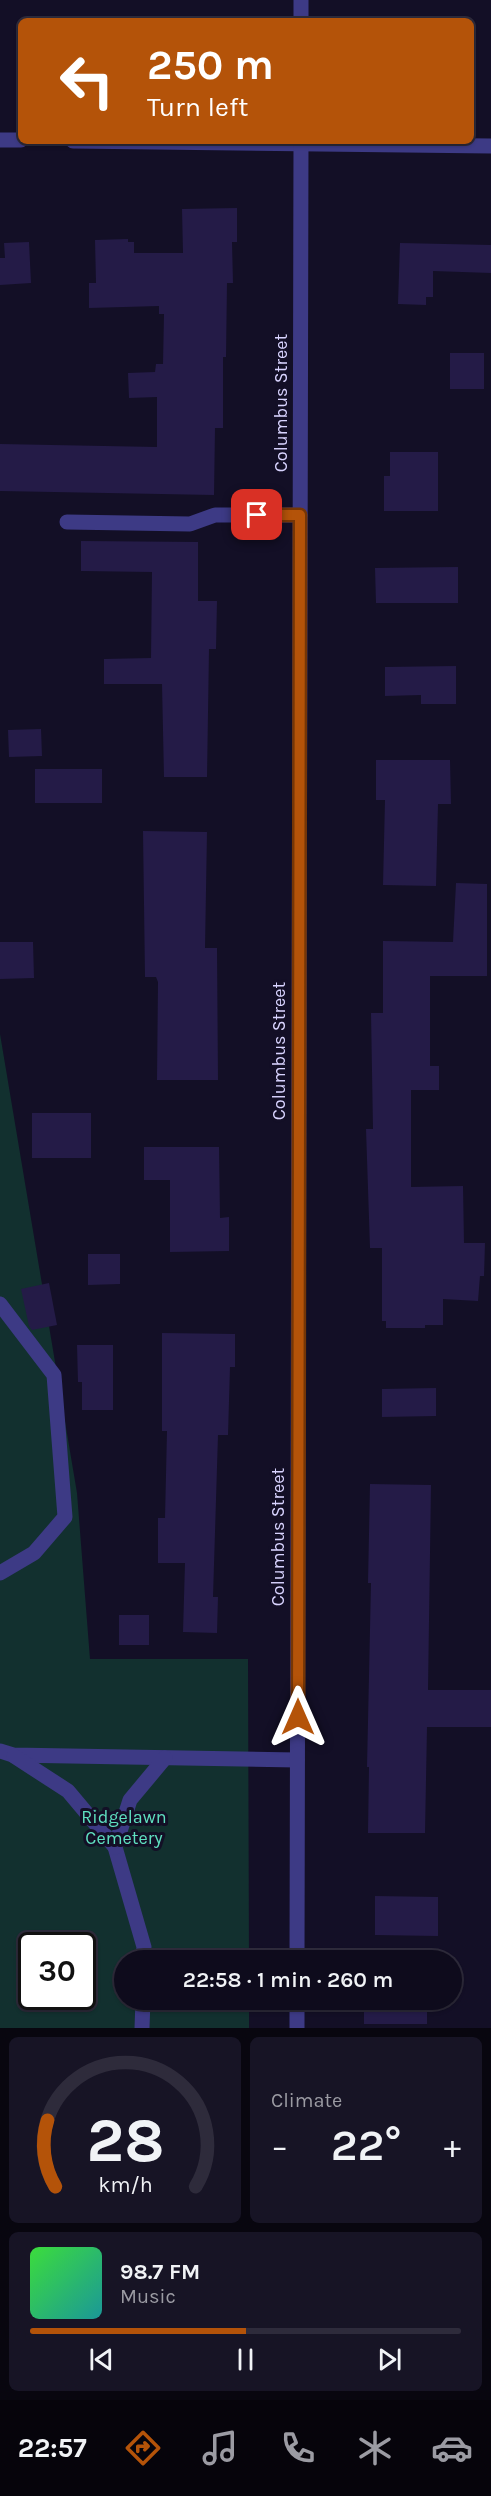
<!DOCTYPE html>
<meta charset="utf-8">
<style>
body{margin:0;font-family:Karla,sans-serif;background:#171425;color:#f1f3f6;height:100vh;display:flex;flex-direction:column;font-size:22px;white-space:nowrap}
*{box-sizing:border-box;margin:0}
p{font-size:20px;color:#9b9ba3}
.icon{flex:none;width:33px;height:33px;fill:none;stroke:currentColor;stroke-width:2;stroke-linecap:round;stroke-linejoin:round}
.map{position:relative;height:2028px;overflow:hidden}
.panel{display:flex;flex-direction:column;gap:9px;padding:9px;background:#08060f;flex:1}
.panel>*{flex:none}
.guide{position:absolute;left:18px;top:18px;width:456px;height:126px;border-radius:9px;box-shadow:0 2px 4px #0004,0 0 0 2px #2e2b3b;background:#b45309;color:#fff;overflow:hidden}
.speed{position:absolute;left:18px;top:1932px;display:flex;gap:12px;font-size:30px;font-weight:700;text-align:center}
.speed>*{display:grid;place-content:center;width:78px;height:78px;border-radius:50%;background:#0e0b1c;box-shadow:0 2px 4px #0004,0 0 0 2px #2e2b3b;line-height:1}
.speed .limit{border:3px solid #111;border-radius:9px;background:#fff;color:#111}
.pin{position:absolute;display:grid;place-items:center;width:51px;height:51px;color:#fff;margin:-26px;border-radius:12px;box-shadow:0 3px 9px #0006}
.me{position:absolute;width:66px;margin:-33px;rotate:0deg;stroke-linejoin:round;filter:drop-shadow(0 0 4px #0008)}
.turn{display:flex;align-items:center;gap:21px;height:126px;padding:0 30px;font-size:27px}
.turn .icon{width:78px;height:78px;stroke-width:2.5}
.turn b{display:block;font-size:42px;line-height:51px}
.big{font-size:45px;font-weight:600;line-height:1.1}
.panel .tile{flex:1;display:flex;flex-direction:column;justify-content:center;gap:9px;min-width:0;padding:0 21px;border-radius:9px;background:#171425}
.panel .dial{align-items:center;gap:0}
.dial svg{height:156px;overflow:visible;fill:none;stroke:#2e2b3b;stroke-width:7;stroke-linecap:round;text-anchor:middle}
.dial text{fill:#f1f3f6;stroke:none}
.song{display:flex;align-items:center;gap:18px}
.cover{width:72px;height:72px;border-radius:9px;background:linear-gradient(135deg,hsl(120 70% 55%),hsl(180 70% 35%))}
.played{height:6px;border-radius:3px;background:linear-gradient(90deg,#b45309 50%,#2e2b3b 50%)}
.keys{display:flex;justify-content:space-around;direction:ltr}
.heat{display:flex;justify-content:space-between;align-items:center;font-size:33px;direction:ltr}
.panel .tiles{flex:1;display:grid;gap:9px;grid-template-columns:1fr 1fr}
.tile:last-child{grid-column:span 2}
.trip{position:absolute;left:114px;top:1950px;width:348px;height:60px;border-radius:30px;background:#0e0b1c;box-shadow:0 2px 4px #0004,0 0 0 2px #2e2b3b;font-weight:600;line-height:60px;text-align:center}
.menu{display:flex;height:96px;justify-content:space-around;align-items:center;background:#06040b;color:#9b9ba3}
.menu .icon{width:42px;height:42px}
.menu .selected{color:#b45309}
.menu b{font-size:27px;color:#f1f3f6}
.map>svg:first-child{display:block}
.green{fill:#12302f;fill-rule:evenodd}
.building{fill:#241b47}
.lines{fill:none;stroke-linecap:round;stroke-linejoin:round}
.lane{stroke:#3d3a85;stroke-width:15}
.street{stroke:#3d3a85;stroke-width:15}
.route-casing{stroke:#753606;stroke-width:15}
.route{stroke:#b45309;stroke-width:10}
.labels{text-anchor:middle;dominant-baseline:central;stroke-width:6;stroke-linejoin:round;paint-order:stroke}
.street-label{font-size:18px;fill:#d9d4ff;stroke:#130f26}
.park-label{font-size:18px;fill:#5fe0c0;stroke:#130f26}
</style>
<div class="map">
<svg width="491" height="2028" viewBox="0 0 491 2028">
<rect width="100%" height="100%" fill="#130f26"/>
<path class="green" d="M0 1034 77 1493 90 1659H248L249 1960H124V2000H249V2028H0ZM32 1946H82V1996H32Z"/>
<g class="building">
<path d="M237 208V242H232L233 283H227L226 357H223V428H215L214 495 0 491V444L157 447V397L129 398 128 373 155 372 156 364H163L164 314H159V306L89 308V283H96L95 240 128 239V242H134V253H183L182 209Z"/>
<path d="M29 242 31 283 0 285V258H5L4 243Z"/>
<path d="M400 243 491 245V273L433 271V297H426V305L398 304Z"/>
<rect x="450" y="353" width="34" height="36"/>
<path d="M390 452H438V511H384V476H390Z"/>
<path d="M81 541 198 542V601H217L216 649H209L207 777H164L162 684H104V659L151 658 152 572 81 571Z"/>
<path d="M458 567V603H376L375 568Z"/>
<path d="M456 666V704H421V695L385 696V667Z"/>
<path d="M41 729 42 756 9 757 8 730Z"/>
<path d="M376 760H450L451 804H438L436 886 383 885 385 800H376Z"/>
<rect x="35" y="769" width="67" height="34"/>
<path d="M143 831 207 832 205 948H217L218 1080H157L158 982 156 977H145Z"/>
<path d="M456 883 487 884V976H430V1066H439V1090H411V1187L463 1186 464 1243H485L484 1276H480L478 1301 443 1299V1325H425V1328H386V1321H382V1248H370L366 1129H373L371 1013H383V941L453 942Z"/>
<path d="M0 942H33L34 978 0 979Z"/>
<rect x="32" y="1113" width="59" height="45"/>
<path d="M144 1147H219L220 1218 229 1217V1251L170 1252V1180H144Z"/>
<path d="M88 1254H120V1284L88 1285Z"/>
<path d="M49 1283 57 1325 32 1330 29 1326 21 1289Z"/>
<path d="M162 1333 235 1334V1367H230L228 1435H218L213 1597H218L217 1633 183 1632 185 1563H158V1518H165L167 1431H162Z"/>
<path d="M77 1345H113V1410H82V1382H78Z"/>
<path d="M436 1388V1416L382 1417V1389Z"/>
<path d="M370 1484 431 1485 428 1690H491V1727H427L425 1833H368L369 1767H367L371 1583H368Z"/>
<rect x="119" y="1615" width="30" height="30"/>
<path d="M375 1896 438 1897V1936L375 1935Z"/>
<rect x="364" y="2000" width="63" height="24"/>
</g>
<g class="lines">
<g class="lane">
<path d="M67 522 190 524 215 515H300"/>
<path d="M0 1304 54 1375 65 1517 34 1553 0 1573"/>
<path d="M0 1751 13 1755 297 1760"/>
<path d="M14 1756 68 1791 115 1847 144 1947 143 1960"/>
<path d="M115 1847 130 1800 165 1758"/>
<path d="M142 2028 143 2000"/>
</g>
<g class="street">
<path d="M301 21V0"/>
<path d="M0 140H21"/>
<path d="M73 141 491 146"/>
<path d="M297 1960 301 141"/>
<path d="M297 2028V2000"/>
</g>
</g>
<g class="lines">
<g class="route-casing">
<path id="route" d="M257 515H300L298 1717"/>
</g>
<use href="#route" class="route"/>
</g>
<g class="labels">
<g class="street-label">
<text transform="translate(281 403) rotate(-90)">Columbus Street</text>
<text transform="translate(279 1051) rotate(-90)">Columbus Street</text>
<text transform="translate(278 1537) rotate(-90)">Columbus Street</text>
</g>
<g class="park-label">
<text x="124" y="1817">Ridgelawn<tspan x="124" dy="21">Cemetery</tspan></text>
</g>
</g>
</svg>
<div class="speed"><div class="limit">30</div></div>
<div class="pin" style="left:257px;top:515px;background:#d93025"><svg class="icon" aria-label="arrive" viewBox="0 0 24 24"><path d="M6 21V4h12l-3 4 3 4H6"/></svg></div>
<svg class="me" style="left:298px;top:1717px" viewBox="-20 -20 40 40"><path d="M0-17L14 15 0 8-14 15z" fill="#b45309" stroke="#fff" stroke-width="4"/></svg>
<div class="trip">22:58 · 1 min · 260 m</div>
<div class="guide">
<div class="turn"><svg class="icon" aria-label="left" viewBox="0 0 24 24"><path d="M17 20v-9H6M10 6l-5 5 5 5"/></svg><div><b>250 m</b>Turn left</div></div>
</div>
</div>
<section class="panel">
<div class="tiles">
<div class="tile dial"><svg viewBox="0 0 100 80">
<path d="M14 69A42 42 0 1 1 86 69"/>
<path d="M14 69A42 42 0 0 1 10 35" stroke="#b45309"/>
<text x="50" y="56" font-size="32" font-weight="700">28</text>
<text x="50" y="72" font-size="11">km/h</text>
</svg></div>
<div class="tile"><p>Climate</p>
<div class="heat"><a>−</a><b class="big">22°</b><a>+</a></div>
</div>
<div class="tile">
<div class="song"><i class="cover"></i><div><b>98.7 FM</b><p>Music</p></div></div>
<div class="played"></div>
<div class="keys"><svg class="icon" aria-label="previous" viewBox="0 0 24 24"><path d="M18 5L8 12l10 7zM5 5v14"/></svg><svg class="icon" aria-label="pause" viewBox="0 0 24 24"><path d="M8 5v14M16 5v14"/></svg><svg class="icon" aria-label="next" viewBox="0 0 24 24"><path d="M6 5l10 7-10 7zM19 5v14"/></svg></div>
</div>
</div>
</section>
<nav class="menu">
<b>22:57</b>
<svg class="icon selected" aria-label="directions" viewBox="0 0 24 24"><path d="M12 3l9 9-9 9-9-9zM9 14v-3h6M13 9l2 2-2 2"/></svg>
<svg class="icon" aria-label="music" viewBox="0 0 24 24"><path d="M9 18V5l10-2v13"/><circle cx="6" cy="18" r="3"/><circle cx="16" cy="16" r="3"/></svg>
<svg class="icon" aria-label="phone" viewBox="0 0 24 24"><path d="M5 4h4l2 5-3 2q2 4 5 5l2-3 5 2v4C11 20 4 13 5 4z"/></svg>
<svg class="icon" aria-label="climate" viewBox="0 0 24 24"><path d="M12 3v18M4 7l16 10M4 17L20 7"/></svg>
<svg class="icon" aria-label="car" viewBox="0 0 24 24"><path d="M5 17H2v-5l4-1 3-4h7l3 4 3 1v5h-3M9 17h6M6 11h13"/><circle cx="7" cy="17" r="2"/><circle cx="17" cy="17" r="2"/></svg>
</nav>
